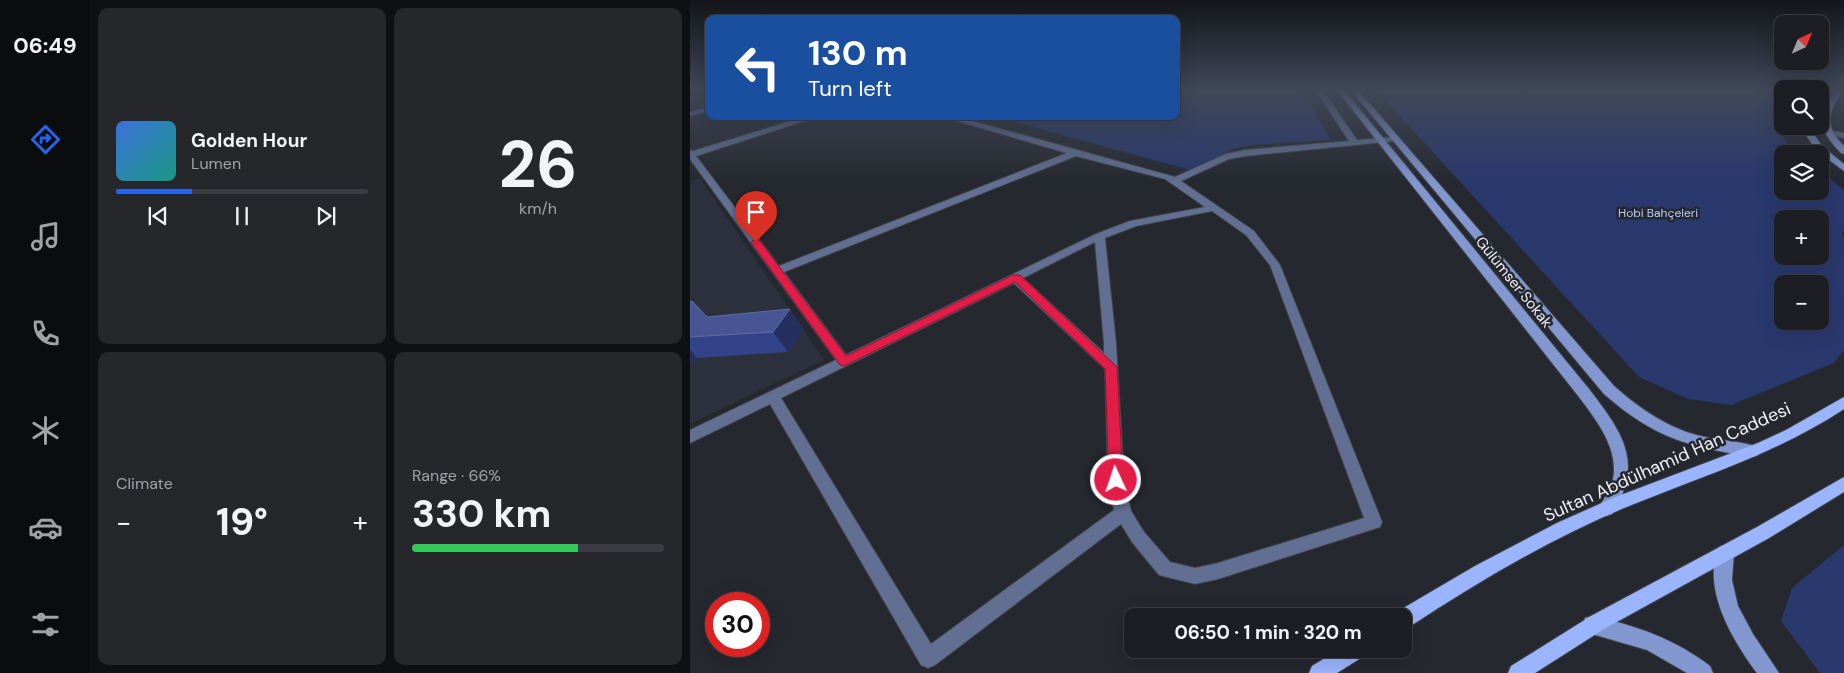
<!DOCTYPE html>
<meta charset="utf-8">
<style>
body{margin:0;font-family:"DM Sans",sans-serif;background:#25272b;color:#f1f3f6;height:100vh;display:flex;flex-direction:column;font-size:19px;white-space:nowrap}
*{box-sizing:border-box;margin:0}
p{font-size:16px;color:#a0a2a6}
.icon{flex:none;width:28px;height:28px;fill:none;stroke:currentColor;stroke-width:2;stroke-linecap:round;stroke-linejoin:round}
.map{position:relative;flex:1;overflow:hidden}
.details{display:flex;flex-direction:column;gap:8px;padding:8px;background:#0f1013;width:600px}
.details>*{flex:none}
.guide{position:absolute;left:15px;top:15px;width:475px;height:105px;border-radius:10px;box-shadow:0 5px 20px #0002,0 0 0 1px #3a3c41;background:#1a4fa0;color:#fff;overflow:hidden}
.needle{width:32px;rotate:44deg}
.tools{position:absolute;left:1084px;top:15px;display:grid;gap:10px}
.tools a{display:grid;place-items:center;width:55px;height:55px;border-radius:10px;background:#1c1e23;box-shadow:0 5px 20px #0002,0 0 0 1px #3a3c41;font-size:25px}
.speed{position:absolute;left:15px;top:592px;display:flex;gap:10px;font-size:25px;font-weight:700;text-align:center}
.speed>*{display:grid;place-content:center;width:65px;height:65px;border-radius:50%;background:#1c1e23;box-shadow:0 5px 20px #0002,0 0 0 1px #3a3c41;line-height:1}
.speed .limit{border:8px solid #d22;background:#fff;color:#111}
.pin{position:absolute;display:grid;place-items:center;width:42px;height:42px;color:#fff;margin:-51px -21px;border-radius:50% 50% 50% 0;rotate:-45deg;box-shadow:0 0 5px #0007}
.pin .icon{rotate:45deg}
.me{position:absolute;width:55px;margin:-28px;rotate:357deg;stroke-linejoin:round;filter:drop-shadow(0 0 4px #0008)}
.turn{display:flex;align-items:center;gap:18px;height:105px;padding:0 20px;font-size:22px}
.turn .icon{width:65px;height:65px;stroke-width:2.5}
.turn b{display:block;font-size:35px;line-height:42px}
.big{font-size:38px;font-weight:700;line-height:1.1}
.details .widget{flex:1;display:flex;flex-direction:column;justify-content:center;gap:8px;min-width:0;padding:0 18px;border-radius:10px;background:#25272b}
.details .dial{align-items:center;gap:0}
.dial b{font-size:65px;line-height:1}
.song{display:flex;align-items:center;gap:15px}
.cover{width:60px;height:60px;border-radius:8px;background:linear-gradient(135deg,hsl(220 70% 55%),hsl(170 70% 35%))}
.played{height:5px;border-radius:2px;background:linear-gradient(90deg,#2563eb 30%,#3a3c41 30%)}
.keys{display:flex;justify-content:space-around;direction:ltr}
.heat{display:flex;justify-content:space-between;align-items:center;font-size:28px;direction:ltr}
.charge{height:8px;border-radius:4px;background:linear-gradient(90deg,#34c759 66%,#3a3c41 0)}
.details .tiles{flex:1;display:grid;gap:8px;grid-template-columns:repeat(2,1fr)}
.trip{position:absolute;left:434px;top:608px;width:288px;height:50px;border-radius:10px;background:#1c1e23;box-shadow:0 5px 20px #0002,0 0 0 1px #3a3c41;font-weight:700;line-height:50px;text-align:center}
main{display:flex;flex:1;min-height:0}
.tab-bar{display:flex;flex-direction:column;width:90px;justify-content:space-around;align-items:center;background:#0b0c0e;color:#a0a2a6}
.tab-bar .icon{width:35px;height:35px}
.tab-bar .on{color:#2563eb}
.tab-bar b{font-size:22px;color:#f1f3f6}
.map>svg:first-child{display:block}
.built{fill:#2d313e}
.green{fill:#29386d;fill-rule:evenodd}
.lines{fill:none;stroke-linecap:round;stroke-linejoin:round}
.street-casing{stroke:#41444a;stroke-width:2}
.secondary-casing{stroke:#41444a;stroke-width:2}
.primary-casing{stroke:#41444a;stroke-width:2}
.street{fill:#626f92;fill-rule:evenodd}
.secondary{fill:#8296cf;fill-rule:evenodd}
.primary{fill:#9bb4fe;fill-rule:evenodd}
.wall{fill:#334389}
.shaded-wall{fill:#253060}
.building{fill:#475594;stroke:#616da3}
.route{fill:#e11d48;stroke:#92132f}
.labels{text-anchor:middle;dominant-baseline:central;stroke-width:5;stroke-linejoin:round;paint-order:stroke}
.far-park-label{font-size:12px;fill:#bcccf8;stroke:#25282f}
.street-label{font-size:15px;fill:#eceef3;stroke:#25282f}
.near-street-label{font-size:18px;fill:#eceef3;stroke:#25282f}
</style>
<main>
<nav class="tab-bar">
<b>06:49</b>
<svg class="icon on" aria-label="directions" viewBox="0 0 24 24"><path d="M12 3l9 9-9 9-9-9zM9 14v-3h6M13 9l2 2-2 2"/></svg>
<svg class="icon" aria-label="music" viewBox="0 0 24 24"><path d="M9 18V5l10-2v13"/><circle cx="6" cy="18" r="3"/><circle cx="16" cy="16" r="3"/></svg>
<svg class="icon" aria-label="phone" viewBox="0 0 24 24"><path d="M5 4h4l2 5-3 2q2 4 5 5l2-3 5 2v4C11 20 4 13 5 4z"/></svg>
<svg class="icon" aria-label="climate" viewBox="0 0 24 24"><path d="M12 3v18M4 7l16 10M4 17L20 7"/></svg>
<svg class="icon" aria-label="car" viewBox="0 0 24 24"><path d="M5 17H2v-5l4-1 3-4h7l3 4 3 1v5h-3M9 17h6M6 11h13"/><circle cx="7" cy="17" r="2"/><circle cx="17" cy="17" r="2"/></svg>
<svg class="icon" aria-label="filters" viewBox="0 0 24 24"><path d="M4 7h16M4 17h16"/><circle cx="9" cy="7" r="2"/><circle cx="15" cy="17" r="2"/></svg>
</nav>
<section class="details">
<div class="tiles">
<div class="widget">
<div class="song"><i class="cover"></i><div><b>Golden Hour</b><p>Lumen</p></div></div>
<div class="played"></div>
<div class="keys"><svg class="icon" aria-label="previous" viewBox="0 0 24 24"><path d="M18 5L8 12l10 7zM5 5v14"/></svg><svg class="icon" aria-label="pause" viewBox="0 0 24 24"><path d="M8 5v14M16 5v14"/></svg><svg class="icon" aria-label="next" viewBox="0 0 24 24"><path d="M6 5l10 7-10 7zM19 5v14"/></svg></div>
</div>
<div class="widget dial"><b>26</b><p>km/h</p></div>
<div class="widget"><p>Climate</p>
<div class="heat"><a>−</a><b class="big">19°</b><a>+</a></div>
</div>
<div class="widget"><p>Range · 66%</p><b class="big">330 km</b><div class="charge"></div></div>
</div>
</section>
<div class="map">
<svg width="1154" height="673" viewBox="0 0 1154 673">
<rect width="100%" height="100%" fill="#25282f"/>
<path class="built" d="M10 178 134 360 0 424V182Z"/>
<g class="green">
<path d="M486 89H611L641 140 562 145 543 149 504 171 303 116H486Z"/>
<path d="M685 89H1092L1085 120 1098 145 1109 154H1092V191H1130V170L1154 190V231L1152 234 1154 239V350L1144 363 1041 405 998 399 949 377ZM1092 219H1130V256H1092ZM1092 284H1130V321H1092Z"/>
<path d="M1154 545V673H1130L1091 621 1102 588Z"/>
</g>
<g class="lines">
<g class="street-casing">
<g id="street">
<path d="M625 89H632L667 140 705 137 709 139 705 141 555 156 539 159 491 181 564 231 590 265 692 522 690 527 528 579 505 584 469 575 442 542 431 524 245 665 238 668 231 665 80 404 0 443V430L146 360 0 159V150L3 151 117 116H130L6 156 89 266 377 153 250 116H264L485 177 536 154 555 150 659 141ZM386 156 475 179 515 207 440 221 406 234 156 355 94 272ZM522 211 556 235 580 265 674 518 528 563 505 568 480 562 454 532 441 511 434 480 426 343 415 238 446 226ZM405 242 414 343V353L333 278ZM324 283 415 369 418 480 424 510 241 644 91 398Z"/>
<path d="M19 107V111L0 116V112Z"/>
<path d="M1136 130 1154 133V138L1136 134Z"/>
</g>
</g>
<g class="secondary-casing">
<g id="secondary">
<path d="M646 89H653L899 389C932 432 955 463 922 514L916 516 910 514 908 509C911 502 917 496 920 489 934 455 908 422 889 397Z"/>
<path d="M660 89H667L924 386C950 409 980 430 1015 437 1032 441 1051 441 1068 447L1070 451 1068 455 1063 457C999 447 964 438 914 394Z"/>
<path d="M1147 89H1154C1138 112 1133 125 1154 146V154L1151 153C1127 128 1127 117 1147 89Z"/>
<path d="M1110 126H1118L1132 146 1154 164V171L1126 150Z"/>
<path d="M1035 545 1041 547 1044 553 1042 580 1048 606 1063 634 1089 673H1067C1043 641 1011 588 1029 547Z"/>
<path d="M902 616C945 625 985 639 1020 666L1023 673H997L957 650 895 632 893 625 895 618Z"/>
</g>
</g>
<g class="primary-casing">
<g id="primary">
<path d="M1154 397V409C1086 454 1009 477 934 508 858 540 788 582 719 627L712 629V616H704L705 613 785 566 867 523 923 498 1068 443 1096 430Z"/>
<path d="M1154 477V492L1079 538 914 629 845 673H818L821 666 901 616 1067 527Z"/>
<path d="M650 649H677L674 656 647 673H619L622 666Z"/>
</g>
</g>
<use href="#street" class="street"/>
<use href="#secondary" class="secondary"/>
<use href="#primary" class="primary"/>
</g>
<path class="wall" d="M0 301 17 317 114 329 98 352 7 358 0 364Z"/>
<g class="shaded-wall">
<path d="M100 309 114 329 98 352 83 332Z"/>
<path d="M0 350 7 358 0 364Z"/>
</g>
<path class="building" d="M0 301 3 302 17 317 100 309 83 332 0 337Z"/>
<linearGradient id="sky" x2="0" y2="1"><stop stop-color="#14161a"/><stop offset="0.49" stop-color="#404858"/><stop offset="1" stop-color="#404858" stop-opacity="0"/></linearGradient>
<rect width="1154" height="183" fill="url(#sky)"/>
<path class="route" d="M66 239 69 240 156 356 323 275H330L427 367 433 480 431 485 426 486 421 485 419 480 415 369 325 282 154 366 150 365 61 242Z"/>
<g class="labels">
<g class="far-park-label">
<text x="968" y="213">Hobi Bahçeleri</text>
</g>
<g class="street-label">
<text transform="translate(824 282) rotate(51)">Gülümser Sokak</text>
</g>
<g class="near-street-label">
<text transform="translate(977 462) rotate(-24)">Sultan Abdülhamid Han Caddesi</text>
</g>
</g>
</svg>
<div class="tools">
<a><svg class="needle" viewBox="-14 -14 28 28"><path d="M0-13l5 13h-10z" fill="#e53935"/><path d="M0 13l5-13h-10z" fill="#a0a2a6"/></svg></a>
<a><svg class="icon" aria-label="search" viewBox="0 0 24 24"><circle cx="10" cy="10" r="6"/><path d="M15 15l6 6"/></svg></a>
<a><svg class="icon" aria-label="layers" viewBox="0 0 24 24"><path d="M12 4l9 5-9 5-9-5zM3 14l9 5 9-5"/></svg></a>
<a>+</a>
<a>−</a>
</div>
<div class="speed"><div class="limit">30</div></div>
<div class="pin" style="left:66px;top:242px;background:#d93025"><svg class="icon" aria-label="arrive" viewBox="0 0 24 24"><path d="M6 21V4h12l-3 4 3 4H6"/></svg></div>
<svg class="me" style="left:426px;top:480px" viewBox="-20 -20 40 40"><circle r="17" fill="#e11d48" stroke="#fff" stroke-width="3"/><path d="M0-11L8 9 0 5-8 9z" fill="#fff"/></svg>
<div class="trip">06:50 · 1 min · 320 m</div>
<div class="guide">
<div class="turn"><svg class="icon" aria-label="left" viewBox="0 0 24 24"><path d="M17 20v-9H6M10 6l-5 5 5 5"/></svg><div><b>130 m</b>Turn left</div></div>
</div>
</div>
</main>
